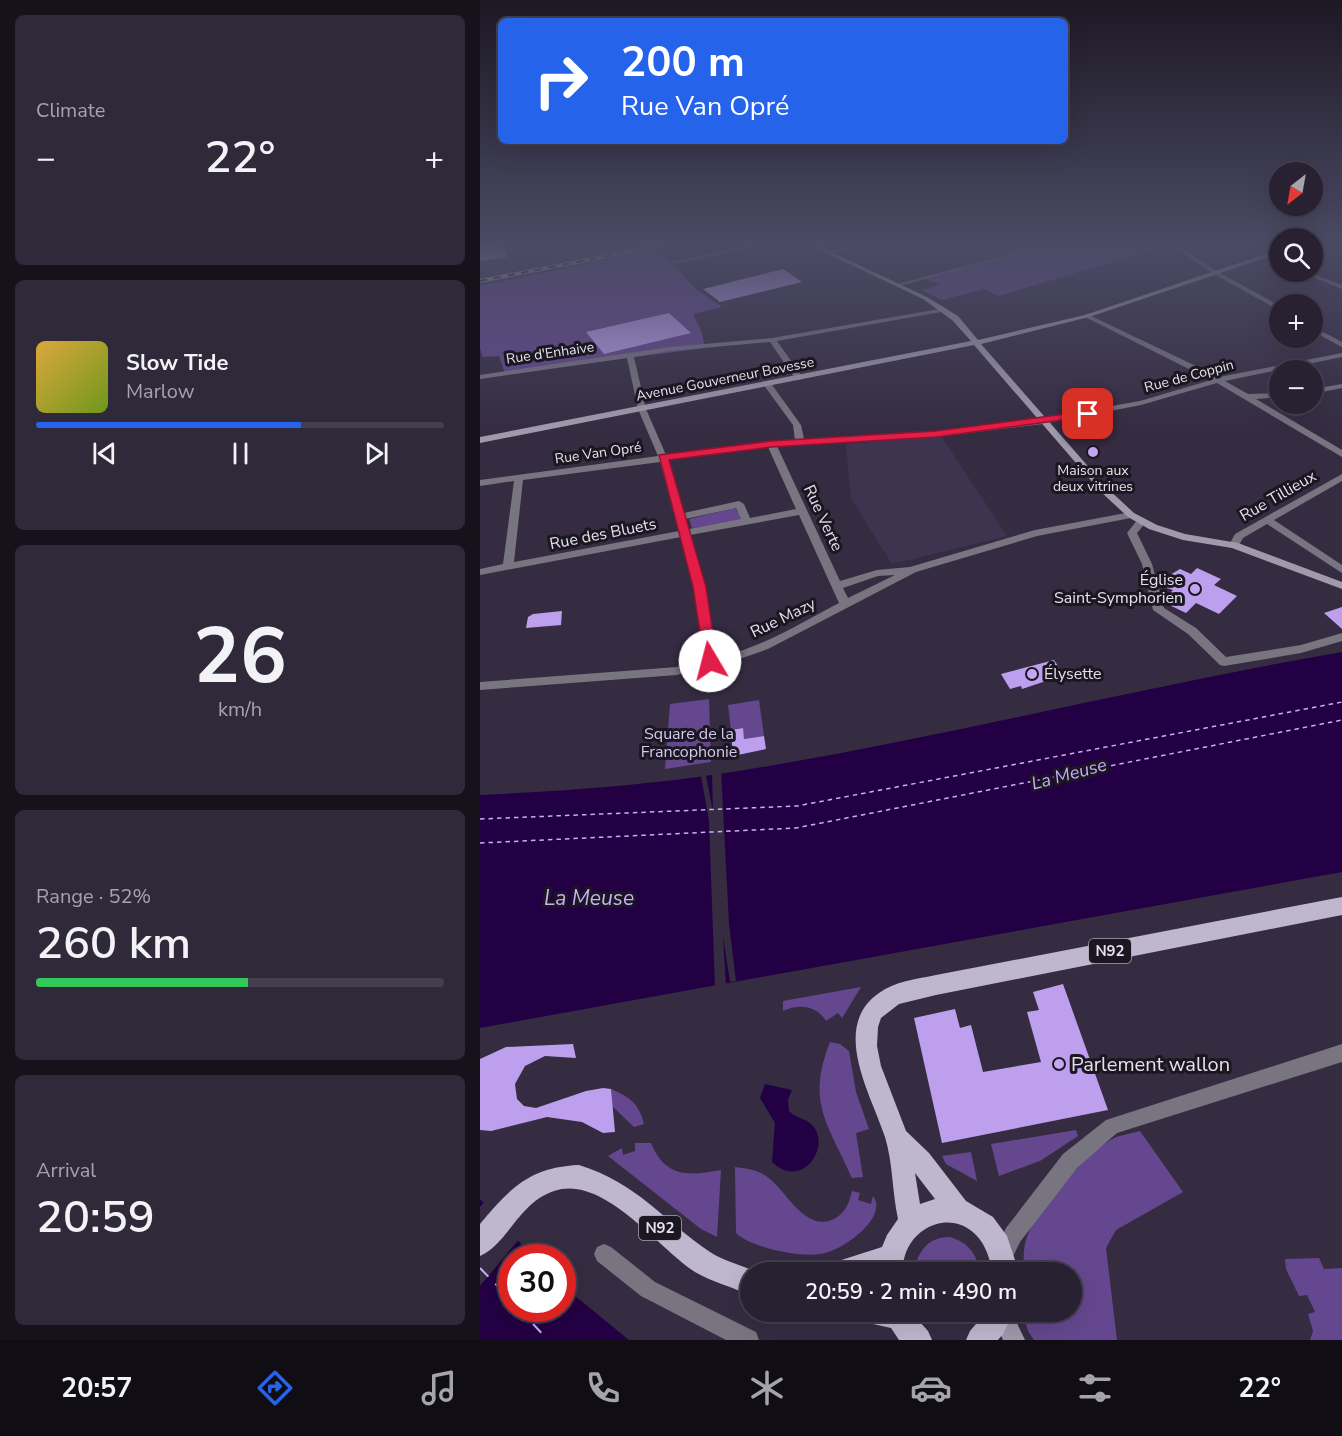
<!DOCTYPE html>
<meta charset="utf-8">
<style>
body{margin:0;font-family:"Nunito Sans",sans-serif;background:#30293a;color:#f1f3f6;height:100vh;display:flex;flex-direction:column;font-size:22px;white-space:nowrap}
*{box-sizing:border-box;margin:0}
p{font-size:20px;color:#a5a3ac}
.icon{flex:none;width:33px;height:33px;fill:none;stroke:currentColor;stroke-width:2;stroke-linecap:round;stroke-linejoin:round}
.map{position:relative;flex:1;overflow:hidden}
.details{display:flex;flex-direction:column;gap:15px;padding:15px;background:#16121c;width:480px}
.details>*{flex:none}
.hud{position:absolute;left:18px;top:18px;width:570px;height:126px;border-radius:9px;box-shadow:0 6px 24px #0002,0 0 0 2px #443e4d;background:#2563eb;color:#fff;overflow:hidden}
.needle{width:39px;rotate:211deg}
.tools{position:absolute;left:789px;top:162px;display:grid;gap:12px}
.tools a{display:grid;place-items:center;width:54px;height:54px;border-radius:50%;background:#282132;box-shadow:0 6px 24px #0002,0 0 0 2px #443e4d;font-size:30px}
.speed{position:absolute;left:18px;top:1244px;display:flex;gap:12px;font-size:30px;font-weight:700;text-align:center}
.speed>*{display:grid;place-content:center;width:78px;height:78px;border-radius:50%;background:#282132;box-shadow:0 6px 24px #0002,0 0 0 2px #443e4d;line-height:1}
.speed .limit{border:9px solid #d22;background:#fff;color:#111}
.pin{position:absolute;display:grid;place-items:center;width:51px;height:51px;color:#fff;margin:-26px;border-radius:12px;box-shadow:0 3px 9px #0006}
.me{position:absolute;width:66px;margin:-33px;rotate:352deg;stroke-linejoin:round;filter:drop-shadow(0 0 4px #0008)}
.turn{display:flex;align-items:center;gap:21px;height:126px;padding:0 24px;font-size:27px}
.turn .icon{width:78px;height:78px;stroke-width:2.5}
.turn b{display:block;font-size:42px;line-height:51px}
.big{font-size:45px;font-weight:600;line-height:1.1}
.details .card{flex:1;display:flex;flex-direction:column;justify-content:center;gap:9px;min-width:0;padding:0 21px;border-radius:9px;background:#30293a}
.details .dial{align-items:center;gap:0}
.dial b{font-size:78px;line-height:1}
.song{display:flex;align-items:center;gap:18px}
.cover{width:72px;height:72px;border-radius:9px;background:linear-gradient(135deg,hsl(40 70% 55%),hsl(80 70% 35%))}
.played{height:6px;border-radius:3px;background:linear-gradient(90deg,#2563eb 65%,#443e4d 65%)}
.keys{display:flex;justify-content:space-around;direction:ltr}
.heat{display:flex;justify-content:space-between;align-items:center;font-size:33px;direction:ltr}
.charge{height:9px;border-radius:4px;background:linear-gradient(90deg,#34c759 52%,#443e4d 0)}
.trip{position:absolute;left:260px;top:1262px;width:342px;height:60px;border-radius:30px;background:#282132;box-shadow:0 6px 24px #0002,0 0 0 2px #443e4d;font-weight:600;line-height:60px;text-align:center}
.tab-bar{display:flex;height:96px;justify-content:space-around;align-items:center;background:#100d14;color:#a5a3ac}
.tab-bar .icon{width:42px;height:42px}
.tab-bar .current{color:#2563eb}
.tab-bar b{font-size:27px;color:#f1f3f6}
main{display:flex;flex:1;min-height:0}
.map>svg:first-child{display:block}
.built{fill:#3e3450}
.green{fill:#65478f}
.water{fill:#230043}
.pier{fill:#352c42}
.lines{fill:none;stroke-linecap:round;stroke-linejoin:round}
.ferry-far1{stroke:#cbacfd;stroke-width:1.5;stroke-dasharray:4.5 4;stroke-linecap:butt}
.ferry{stroke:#cbacfd;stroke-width:2;stroke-dasharray:12 10;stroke-linecap:butt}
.building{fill:#bd9fee}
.minor{fill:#787480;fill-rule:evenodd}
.secondary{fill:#a09aac;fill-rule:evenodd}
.primary{fill:#bfb7ce;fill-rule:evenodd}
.rail-casing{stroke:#a9a4b4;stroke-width:4}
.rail{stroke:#1b1721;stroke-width:2;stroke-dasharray:7;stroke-linecap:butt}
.route{fill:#e11d48;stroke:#92132f;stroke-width:1.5}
.poi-dot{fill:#c3a7f2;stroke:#1b1721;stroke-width:2}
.labels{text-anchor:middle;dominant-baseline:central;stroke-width:6;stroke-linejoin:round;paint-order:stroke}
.far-street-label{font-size:14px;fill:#e4e0ee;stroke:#1b1721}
.far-poi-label{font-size:14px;fill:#e4e0ee;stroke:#1b1721}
.shield{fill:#1b1721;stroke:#a8a4b0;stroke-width:1.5}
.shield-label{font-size:15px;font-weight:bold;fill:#e4e0ee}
.street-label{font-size:16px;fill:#e4e0ee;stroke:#1b1721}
.poi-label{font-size:16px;fill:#e4e0ee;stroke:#1b1721;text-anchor:end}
.park-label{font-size:16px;fill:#d5c7f0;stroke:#1b1721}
.water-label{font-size:18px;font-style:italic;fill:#cbacfd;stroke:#1b1721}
.near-poi-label{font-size:20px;fill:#e4e0ee;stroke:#1b1721;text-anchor:start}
.near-water-label{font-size:21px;font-style:italic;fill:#cbacfd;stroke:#1b1721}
</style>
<main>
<section class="details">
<div class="card"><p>Climate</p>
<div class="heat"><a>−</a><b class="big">22°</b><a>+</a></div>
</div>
<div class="card">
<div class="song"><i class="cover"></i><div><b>Slow Tide</b><p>Marlow</p></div></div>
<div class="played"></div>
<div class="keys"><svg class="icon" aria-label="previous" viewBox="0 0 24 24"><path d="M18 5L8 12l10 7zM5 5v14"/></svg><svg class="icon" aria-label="pause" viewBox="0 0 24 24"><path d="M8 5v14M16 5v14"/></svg><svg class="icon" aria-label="next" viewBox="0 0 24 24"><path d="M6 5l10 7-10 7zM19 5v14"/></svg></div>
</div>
<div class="card dial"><b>26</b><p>km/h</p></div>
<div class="card"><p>Range · 52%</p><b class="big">260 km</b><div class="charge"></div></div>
<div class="card"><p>Arrival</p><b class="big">20:59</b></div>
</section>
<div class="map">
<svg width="862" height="1340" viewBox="0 0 862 1340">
<rect width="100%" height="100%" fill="#352c42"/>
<g class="built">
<path d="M0 243H37L38 247 66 243H210L0 286Z"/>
<path d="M504 243H554L535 247 527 243 501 254 476 259 470 256 508 246Z"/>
<path d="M461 436 527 536 412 564 371 498 366 444Z"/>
</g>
<g class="green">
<path d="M582 243H684L686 246 518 296 504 289 462 300 442 290 460 285 444 278Z"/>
<path d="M177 249 216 289 242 307 213 314 222 333 225 348 25 374 19 356 3 357 0 348V286Z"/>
<path d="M255 508 263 520 212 528 209 519Z"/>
<path d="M229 699 231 762 185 769 190 704Z"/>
<path d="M279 700 284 736 264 739 262 728 251 730 248 705Z"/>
<path d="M381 987 362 1018 358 1013 346 1021C336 1005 319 1004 303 1011V1001Z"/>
<path d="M350 1042 360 1044 369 1051 376 1092 389 1129 376 1133 383 1177 372 1178C348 1123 326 1103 350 1042Z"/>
<path d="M131 1089C150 1097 159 1104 164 1124L154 1127 132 1106Z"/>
<path d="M596 1130 598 1136 560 1161 519 1176 511 1144Z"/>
<path d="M660 1131 703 1192 636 1230 626 1248 637 1340H554L548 1331 542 1311H591V1272H543C544 1262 543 1249 546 1240 556 1207 601 1160 629 1141 637 1135 650 1134 660 1131Z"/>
<path d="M155 1143H171C185 1178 209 1176 241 1170L237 1237 221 1229 128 1156 142 1148 143 1155 155 1151Z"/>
<path d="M491 1152 497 1181 466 1164 462 1156Z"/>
<path d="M255 1167C265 1168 277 1170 286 1176 306 1189 323 1231 352 1220 365 1214 369 1204 372 1191L380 1193 378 1200 391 1204 393 1196C409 1217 364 1249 345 1253 325 1259 271 1248 256 1233Z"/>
<path d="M469 1237C487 1241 497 1254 500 1272H434C437 1252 448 1237 469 1237Z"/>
<path d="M839 1258 844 1269 862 1268V1340H830L833 1331 828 1314 835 1312 827 1295 819 1296 806 1269 805 1259Z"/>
</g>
<g class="water">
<path d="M862 652V872L0 1028V795C85 791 169 785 253 772 457 739 659 687 862 652Z"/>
<path d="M285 1084 312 1090 308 1100 309 1111C315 1117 323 1118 330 1123 354 1143 323 1192 292 1162L295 1123 280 1098Z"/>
<path d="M0 1199 53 1257H32V1308H82L83 1286 149 1340H0Z"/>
</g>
<g class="pier">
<path d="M241 770 249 924 256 981 250 982 243 936 246 986 235 988 229 821 221 776H226L233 812 232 772Z"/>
<path d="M6 1200 40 1238 0 1286V1207Z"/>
</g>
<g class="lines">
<g class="ferry-far1">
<path d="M0 819 317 806 862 702"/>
<path d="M0 843 316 828 862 720"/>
</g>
<g class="ferry">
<path d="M0 1268 32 1301"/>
<path d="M38 1308 68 1340"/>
</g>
</g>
<g class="building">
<path d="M21 243 27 257 0 261V246Z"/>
<path d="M303 269 322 282 240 302 223 289Z"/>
<path d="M189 313 211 333 124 354 106 332Z"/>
<path d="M717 568 741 579 734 585 757 596 739 614 716 603 706 613 685 603 684 599 693 590 681 586 686 582 683 579 700 569 711 574Z"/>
<path d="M862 607V629L844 613Z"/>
<path d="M82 611 81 625 46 628 48 617 53 614Z"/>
<path d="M574 660 584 675 542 689 541 686 530 689 521 674Z"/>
<path d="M263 728 264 739 284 736 286 749 253 756 251 730Z"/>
<path d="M583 984 628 1110 462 1143 434 1018 475 1009 480 1028 491 1025 503 1072 561 1062 547 1012 559 1010 553 992Z"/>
<path d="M93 1044 96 1058 65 1056 45 1066 35 1084 37 1099 44 1106 56 1108 106 1091 123 1088 131 1089 135 1132 123 1133 102 1122 67 1117 11 1131 0 1130V1059L26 1047Z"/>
</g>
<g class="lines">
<g class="minor">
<path d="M282 243H292L195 264 192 262Z"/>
<path d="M378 243H386L348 254 345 252Z"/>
<path d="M571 243H579L419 286 414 285Z"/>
<path d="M687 243H693L738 272 800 306V311L734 274Z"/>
<path d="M785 254 800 260V264L783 257Z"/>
<path d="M820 272H828L862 285V289Z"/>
<path d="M465 308 468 310 467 311 297 341 323 378 319 380H316L290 342 190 351 154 357 166 409 186 455 315 440 313 425 283 384 287 382H290L321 425 324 439 456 431 563 418 660 401 731 380 605 317V315L607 314 739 377 862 353V357L745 381 768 394 800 393V397L776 399 862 450V457L737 383 661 405 563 424 456 437 297 446 360 581 397 570 430 567 555 530 651 512 656 515 651 518 557 536 436 572 288 649 245 664 230 665 197 675 0 690V682L197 667 224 659 215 587 201 537 0 575V569L23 564 34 481 0 486V480L178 456 158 409 147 358 0 379V375L190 347 292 338ZM288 447 316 509 270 518 264 504 259 501 204 513 188 460ZM180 462 199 531 34 562 43 480ZM256 508 261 519 209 529 205 519ZM319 515 359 603C326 620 272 654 235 656L225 587 210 535ZM415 575 368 598 363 588 398 576Z"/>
<path d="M832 326 862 342V347L832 331Z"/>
<path d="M862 384V388L832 394V389Z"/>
<path d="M862 474V481L794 520 862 565V573L787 524 763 538 758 547H750L749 545 755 534Z"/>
<path d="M662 518 667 521 657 533 672 564 684 608 716 628 746 657 821 645 862 633V641L821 653 744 666 740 665 708 634 673 610 662 564 647 533 658 519Z"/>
<path d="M862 1044V1062L637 1133 597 1168 540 1242 530 1263 523 1266 516 1263 513 1256 526 1228 583 1154 626 1120Z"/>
<path d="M124 1244 131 1247 175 1282 276 1332 279 1340H246L161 1296 117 1261 114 1254 117 1247Z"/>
</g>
<g class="secondary">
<path d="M325 243H332L447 297 478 316 498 340 605 315 800 249V253L609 317 501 344 627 488 654 513 677 525 705 534 758 543 862 582V589L752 548 703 540 669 529 648 517 621 492 494 345 0 443V437L491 341 472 320 443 299Z"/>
<path d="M510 1311H531L545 1340H523Z"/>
</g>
<g class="primary">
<path d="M862 897V915L456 995 419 1004 401 1018 398 1027 397 1046 401 1066 426 1131 449 1153 486 1201 513 1217 527 1236 539 1272H513C509 1258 506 1245 496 1235 474 1212 439 1223 427 1250 424 1256 423 1265 421 1272H348L352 1263 402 1247 407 1235 418 1219C412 1192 413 1163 405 1137 391 1094 350 1027 399 993 415 981 438 979 456 975ZM435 1173 455 1199 440 1204Z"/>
<path d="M99 1165C159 1184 181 1219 230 1252 244 1261 261 1265 277 1272H270V1295C252 1287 232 1282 215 1272 178 1248 123 1174 74 1191 38 1203 28 1244 0 1256V1224C30 1188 50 1167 99 1165Z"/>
<path d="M371 1311H430L448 1331 452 1340H419L411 1328 375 1320Z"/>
<path d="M507 1311H534L523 1334 518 1340H486L490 1331Z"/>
</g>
<g class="rail-casing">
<path id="rail" d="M0 281 194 243"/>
</g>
<use href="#rail" class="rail"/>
</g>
<linearGradient id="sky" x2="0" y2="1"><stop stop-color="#1d1824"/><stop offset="0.57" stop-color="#4b4b65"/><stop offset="1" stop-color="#4b4b65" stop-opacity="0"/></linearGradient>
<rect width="862" height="430" fill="url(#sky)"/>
<path class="route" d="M608 411 611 412V416L456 437 291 447 189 460 226 587 237 661 235 664H225L213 587 179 455 291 441 456 431Z"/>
<g class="poi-dot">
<circle cx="613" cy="452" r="6"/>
<circle cx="715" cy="589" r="6"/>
<circle cx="552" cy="674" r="6"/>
<circle cx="579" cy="1064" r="6"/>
</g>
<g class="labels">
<g class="far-street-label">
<text transform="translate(70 353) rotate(-8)">Rue d'Enhaive</text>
<text transform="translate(709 376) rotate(-15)">Rue de Coppin</text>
<text transform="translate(245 379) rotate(-11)">Avenue Gouverneur Bovesse</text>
<text transform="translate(118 453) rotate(-8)">Rue Van Opré</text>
</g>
<g class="far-poi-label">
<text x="613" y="470">Maison aux<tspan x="613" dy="16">deux vitrines</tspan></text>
</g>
<g class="shield">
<rect x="609" y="939" width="42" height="24" rx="4.5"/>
<rect x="159" y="1216" width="42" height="24" rx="4.5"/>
</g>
<g class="shield-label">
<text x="630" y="951">N92</text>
<text x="180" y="1228">N92</text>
</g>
<g class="street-label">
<text transform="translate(798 496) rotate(-30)">Rue Tillieux</text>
<text transform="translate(343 518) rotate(65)">Rue Verte</text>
<text transform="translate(123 534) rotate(-11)">Rue des Bluets</text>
<text transform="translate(303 618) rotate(-26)">Rue Mazy</text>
</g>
<g class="poi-label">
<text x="703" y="580">Église<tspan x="703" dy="18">Saint-Symphorien</tspan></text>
<text x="564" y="674" text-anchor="start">Élysette</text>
</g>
<g class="park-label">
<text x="209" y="734">Square de la<tspan x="209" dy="18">Francophonie</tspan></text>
</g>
<g class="water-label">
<text transform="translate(589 774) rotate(-15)">La Meuse</text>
</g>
<g class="near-poi-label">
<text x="591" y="1064">Parlement wallon</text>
</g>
<g class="near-water-label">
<text x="109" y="898">La Meuse</text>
</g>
</g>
</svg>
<div class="tools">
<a><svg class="needle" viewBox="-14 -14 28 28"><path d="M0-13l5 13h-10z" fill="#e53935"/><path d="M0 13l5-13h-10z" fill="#a5a3ac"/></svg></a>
<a><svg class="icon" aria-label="search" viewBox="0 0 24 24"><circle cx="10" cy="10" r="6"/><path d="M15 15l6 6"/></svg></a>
<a>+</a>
<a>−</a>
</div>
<div class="speed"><div class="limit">30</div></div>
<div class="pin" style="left:608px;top:414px;background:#d93025"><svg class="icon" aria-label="arrive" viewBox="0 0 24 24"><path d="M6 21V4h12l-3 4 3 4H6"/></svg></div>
<svg class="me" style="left:230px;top:661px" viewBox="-20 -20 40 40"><circle r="19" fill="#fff"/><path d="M0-13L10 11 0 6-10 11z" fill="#e11d48"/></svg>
<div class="trip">20:59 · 2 min · 490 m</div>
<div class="hud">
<div class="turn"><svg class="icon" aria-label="right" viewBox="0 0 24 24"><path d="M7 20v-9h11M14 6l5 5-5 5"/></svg><div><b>200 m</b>Rue Van Opré</div></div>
</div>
</div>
</main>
<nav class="tab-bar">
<b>20:57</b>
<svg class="icon current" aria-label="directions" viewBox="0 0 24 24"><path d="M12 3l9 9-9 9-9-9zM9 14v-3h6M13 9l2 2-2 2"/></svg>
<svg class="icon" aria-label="music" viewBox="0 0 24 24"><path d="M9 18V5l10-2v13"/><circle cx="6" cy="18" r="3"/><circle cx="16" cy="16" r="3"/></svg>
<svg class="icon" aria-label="phone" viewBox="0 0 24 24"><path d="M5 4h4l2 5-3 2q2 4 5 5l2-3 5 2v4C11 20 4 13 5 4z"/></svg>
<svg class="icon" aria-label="climate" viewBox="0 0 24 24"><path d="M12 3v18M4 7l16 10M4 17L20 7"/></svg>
<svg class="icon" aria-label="car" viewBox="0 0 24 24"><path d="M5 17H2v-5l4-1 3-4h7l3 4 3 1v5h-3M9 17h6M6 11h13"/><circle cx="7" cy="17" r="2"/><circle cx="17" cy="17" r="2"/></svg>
<svg class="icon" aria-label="filters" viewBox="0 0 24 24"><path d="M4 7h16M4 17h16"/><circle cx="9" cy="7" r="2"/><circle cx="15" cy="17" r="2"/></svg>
<b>22°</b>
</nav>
